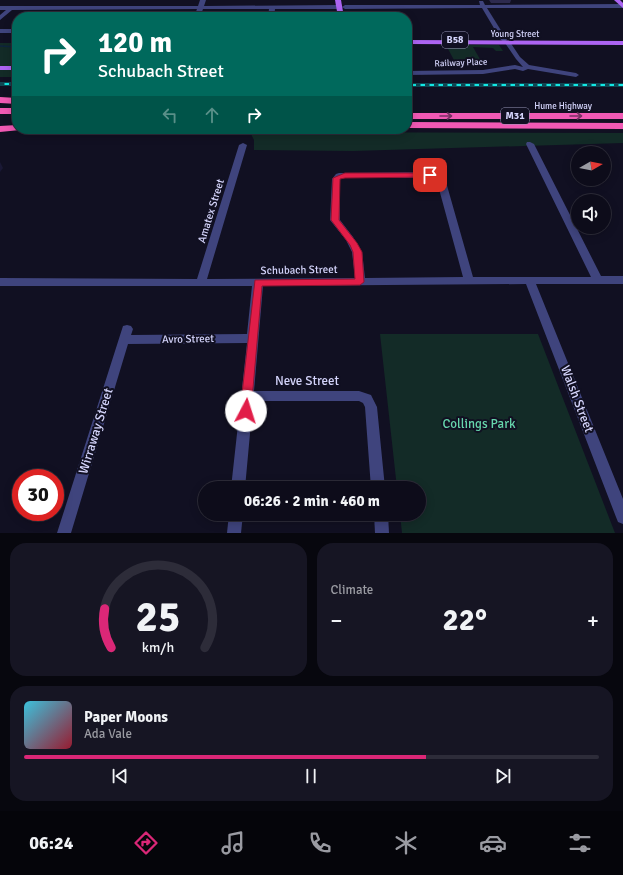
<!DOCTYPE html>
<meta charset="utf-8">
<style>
body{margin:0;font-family:Signika,sans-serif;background:#161523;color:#f1f3f6;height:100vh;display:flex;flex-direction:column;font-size:15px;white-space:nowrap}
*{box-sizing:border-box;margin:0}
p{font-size:13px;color:#9a9ba2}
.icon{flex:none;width:22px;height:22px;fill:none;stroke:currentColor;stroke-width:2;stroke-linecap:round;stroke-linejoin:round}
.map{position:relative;height:533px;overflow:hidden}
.sheet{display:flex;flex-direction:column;gap:10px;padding:10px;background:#07070e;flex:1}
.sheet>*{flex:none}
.hud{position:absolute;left:12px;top:12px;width:400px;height:122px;border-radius:16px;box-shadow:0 2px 10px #0003,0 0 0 1px #2d2c39;background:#00695c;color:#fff;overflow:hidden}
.needle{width:26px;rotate:81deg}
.fabs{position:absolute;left:571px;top:146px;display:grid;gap:8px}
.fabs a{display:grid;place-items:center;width:40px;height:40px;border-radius:50%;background:#0d0c1a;box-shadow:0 2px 10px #0003,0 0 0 1px #2d2c39;font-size:20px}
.speed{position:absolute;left:12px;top:469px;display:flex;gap:8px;font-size:20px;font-weight:700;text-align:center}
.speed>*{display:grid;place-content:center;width:52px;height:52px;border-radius:50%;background:#0d0c1a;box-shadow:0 2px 10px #0003,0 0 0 1px #2d2c39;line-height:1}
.speed .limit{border:6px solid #d22;background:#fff;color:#111}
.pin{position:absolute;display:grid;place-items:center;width:34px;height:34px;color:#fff;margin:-17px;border-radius:8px;box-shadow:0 2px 6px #0006}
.me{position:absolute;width:44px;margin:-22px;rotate:5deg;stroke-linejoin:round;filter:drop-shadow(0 0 3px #0008)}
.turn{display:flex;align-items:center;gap:14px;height:84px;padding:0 20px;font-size:18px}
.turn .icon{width:52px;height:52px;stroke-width:2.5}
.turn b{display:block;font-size:28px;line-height:34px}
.lanes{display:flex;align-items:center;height:38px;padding:0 20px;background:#0003;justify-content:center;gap:20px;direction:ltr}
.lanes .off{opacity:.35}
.big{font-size:30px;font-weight:700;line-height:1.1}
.sheet .widget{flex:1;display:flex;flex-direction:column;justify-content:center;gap:6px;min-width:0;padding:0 14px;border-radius:16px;background:#161523}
.sheet .dial{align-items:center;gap:0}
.dial svg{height:104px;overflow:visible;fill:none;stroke:#2d2c39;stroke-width:7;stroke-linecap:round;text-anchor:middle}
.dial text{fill:#f1f3f6;stroke:none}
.song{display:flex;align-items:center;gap:12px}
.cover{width:48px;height:48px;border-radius:6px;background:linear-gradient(135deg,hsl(190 70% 55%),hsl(350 70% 35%))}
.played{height:4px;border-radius:2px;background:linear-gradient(90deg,#db2777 70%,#2d2c39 70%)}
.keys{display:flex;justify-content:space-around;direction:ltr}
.heat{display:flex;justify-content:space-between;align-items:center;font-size:22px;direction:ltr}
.sheet .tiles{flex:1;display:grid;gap:10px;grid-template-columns:1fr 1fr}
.widget:last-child{grid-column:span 2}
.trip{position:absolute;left:198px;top:481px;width:228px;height:40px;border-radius:20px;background:#0d0c1a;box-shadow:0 2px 10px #0003,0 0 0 1px #2d2c39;font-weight:700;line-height:40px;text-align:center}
.tabs{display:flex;height:64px;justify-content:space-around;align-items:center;background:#05050a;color:#9a9ba2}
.tabs .icon{width:28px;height:28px}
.tabs .current{color:#db2777}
.tabs b{font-size:18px;color:#f1f3f6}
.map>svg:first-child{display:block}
.green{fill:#132b27}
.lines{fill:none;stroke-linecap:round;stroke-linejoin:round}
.stream{stroke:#0e243d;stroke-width:1.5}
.minor{fill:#3f447d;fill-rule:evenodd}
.major{fill:#ac64f2;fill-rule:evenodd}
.highway{fill:#f159b4;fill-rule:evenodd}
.rail-casing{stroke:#13e8e4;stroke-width:2.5}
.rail{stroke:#111022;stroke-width:1.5;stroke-dasharray:4.5;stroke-linecap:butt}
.wall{fill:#2d2a4e}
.shaded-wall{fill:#1a1835}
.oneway{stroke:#763164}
.route{fill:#e11d48;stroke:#92132f}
.labels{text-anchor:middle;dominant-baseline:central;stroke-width:4;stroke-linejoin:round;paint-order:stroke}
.far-street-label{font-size:9px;fill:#d4d4fb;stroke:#111022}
.shield{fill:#111022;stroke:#9a99ba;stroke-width:1}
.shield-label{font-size:10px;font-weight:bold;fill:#d4d4fb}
.street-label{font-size:11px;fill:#d4d4fb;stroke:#111022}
.near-street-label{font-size:13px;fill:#d4d4fb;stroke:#111022}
.near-park-label{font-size:13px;fill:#66d5ac;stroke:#111022}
</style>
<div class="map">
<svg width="623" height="533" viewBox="0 0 623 533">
<rect width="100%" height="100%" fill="#111022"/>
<g class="green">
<rect x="0" y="43" width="17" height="34"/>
<path d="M446 45H499L503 51H496L493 48 473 47 481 61 455 62Z"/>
<path d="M250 132 623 133V143L353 151 254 150V140Z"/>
<path d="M380 334H538L615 533H402L400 514H419V488H397Z"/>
</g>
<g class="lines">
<path class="stream" d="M0 46 17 47"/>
<g class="minor">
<path d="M200 0H206L204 6 339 5 342 7 339 9H275L274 17H268L269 9H203L200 17H194L197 9 12 10 0 20V15L6 10H0V6H198Z"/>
<path d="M479 1H483L485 5 623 4V8H487L507 40 504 42 501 40 482 8 345 9 342 7 345 5H480Z"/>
<rect x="0" y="29" width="17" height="4"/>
<path d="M506 42H510L520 57 529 65 576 73 579 75 576 77 528 69 523 71 515 69 483 74 407 75V71L483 70 515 65 523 67 516 59 505 43Z"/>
<path d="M527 142H530L534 144 601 276H623V284H536L623 499V524L618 522 616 517 526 284 263 286 254 391H359L371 395 377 407 385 488H371L365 407 363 403 359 401H253L245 488H231L247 343 128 344 71 533H57L123 326 127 325 131 326 133 329 131 335 247 334 252 286H0V278L197 279 239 145 243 143 247 145 207 279 355 278 352 252 346 240 330 220 332 179 336 174 339 173 440 172 444 175 473 277H591L526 144ZM341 178H436L463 277 365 278 362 252 353 237 340 220 339 181Z"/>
<path d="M229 514H243L241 533H227Z"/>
<path d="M374 514H388L389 533H375Z"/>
</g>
<g class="major">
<path d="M335 0H341L344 17H338Z"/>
<path d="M614 0H620L623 3V8Z"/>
<path d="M407 40 623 41V45L407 44Z"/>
<rect x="0" y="66" width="17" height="4"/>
</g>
<g class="highway">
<path d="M0 97 17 98V104L0 103Z"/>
<rect x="0" y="108" width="17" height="6"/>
<rect x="407" y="113" width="216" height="6"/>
<path d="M407 122 623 123V129L407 128Z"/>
<path d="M17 125V129L20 130 0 132V126Z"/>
</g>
<g class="rail-casing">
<g id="rail">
<path d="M0 84H17"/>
<path d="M407 85H623"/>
</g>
</g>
<use href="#rail" class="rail"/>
</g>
<path class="wall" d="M489 0H511L510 3H491Z"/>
<path class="shaded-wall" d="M0 162 3 168 0 172Z"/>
<defs><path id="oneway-shaft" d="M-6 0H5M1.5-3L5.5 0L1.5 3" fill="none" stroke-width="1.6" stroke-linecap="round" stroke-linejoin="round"/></defs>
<g class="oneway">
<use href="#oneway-shaft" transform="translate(446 116)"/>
<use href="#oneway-shaft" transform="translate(576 116)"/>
</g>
<path class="route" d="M345 173H430L434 175 430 177 345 178 340 179 339 220 357 243 362 252 364 282 360 285 262 286 251 411 250 415 246 416 241 415 240 411 255 280 355 279 353 252 350 245 331 220 333 178Z"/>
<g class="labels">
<g class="far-street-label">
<text x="515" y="34">Young Street</text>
<text transform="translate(461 63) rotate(-2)">Railway Place</text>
<text x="563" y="106">Hume Highway</text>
</g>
<g class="shield">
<rect x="442" y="32" width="26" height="16" rx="3"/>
<rect x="501" y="108" width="28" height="16" rx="3"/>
</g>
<g class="shield-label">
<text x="455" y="40">B58</text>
<text x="515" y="116">M31</text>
</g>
<g class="street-label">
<text transform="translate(211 211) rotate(-73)">Amatex Street</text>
<text transform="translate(299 270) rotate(-1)">Schubach Street</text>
<text transform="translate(188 339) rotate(-1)">Avro Street</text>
</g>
<g class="near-street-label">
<text x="307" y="381">Neve Street</text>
<text transform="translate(577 399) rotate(69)">Walsh Street</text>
<text transform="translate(96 431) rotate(-73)">Wirraway Street</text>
</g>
<g class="near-park-label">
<text x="479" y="424">Collings Park</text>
</g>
</g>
</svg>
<div class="fabs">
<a><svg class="needle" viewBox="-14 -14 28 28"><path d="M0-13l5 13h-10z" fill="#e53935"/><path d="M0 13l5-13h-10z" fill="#9a9ba2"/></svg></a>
<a><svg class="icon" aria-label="sound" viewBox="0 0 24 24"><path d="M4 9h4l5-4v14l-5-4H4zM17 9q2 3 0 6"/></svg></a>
</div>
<div class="speed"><div class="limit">30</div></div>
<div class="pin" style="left:430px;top:175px;background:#d93025"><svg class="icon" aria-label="arrive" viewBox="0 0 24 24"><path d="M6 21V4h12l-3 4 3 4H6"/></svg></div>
<svg class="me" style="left:246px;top:411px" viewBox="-20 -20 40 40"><circle r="19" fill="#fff"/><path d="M0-13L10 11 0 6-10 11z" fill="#e11d48"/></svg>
<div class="trip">06:26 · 2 min · 460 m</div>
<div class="hud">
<div class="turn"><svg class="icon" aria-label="right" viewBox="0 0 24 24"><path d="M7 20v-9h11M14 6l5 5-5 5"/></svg><div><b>120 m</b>Schubach Street</div></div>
<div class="lanes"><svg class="icon off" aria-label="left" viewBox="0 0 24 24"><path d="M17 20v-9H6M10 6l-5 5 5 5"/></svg><svg class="icon off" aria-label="ahead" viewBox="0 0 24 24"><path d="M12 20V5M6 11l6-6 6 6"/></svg><svg class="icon" aria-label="right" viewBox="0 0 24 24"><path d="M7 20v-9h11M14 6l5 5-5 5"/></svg></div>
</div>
</div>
<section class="sheet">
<div class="tiles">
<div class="widget dial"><svg viewBox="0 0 100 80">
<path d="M14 69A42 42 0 1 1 86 69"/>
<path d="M14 69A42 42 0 0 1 9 39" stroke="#db2777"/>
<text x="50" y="56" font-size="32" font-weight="700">25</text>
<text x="50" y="72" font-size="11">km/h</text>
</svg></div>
<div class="widget"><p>Climate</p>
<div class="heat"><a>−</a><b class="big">22°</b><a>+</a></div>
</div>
<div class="widget">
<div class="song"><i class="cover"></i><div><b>Paper Moons</b><p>Ada Vale</p></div></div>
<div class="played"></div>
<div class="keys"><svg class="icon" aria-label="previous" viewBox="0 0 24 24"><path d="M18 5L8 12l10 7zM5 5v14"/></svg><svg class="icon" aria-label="pause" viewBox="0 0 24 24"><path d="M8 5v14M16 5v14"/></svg><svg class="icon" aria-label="next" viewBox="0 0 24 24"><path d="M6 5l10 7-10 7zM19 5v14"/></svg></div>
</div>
</div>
</section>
<nav class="tabs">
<b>06:24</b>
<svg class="icon current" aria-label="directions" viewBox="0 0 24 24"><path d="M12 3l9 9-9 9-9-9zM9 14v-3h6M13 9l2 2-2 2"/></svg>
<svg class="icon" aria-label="music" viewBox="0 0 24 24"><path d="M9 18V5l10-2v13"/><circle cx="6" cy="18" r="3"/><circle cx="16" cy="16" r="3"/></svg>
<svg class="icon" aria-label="phone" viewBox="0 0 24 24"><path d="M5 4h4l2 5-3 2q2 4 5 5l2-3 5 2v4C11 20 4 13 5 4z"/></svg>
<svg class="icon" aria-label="climate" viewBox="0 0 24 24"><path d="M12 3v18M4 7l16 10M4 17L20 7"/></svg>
<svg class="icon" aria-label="car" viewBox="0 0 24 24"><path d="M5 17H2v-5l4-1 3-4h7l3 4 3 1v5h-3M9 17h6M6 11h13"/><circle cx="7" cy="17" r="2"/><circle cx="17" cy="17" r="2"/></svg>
<svg class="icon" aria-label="filters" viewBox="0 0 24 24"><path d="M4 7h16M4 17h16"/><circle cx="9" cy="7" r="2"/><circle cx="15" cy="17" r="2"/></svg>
</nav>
